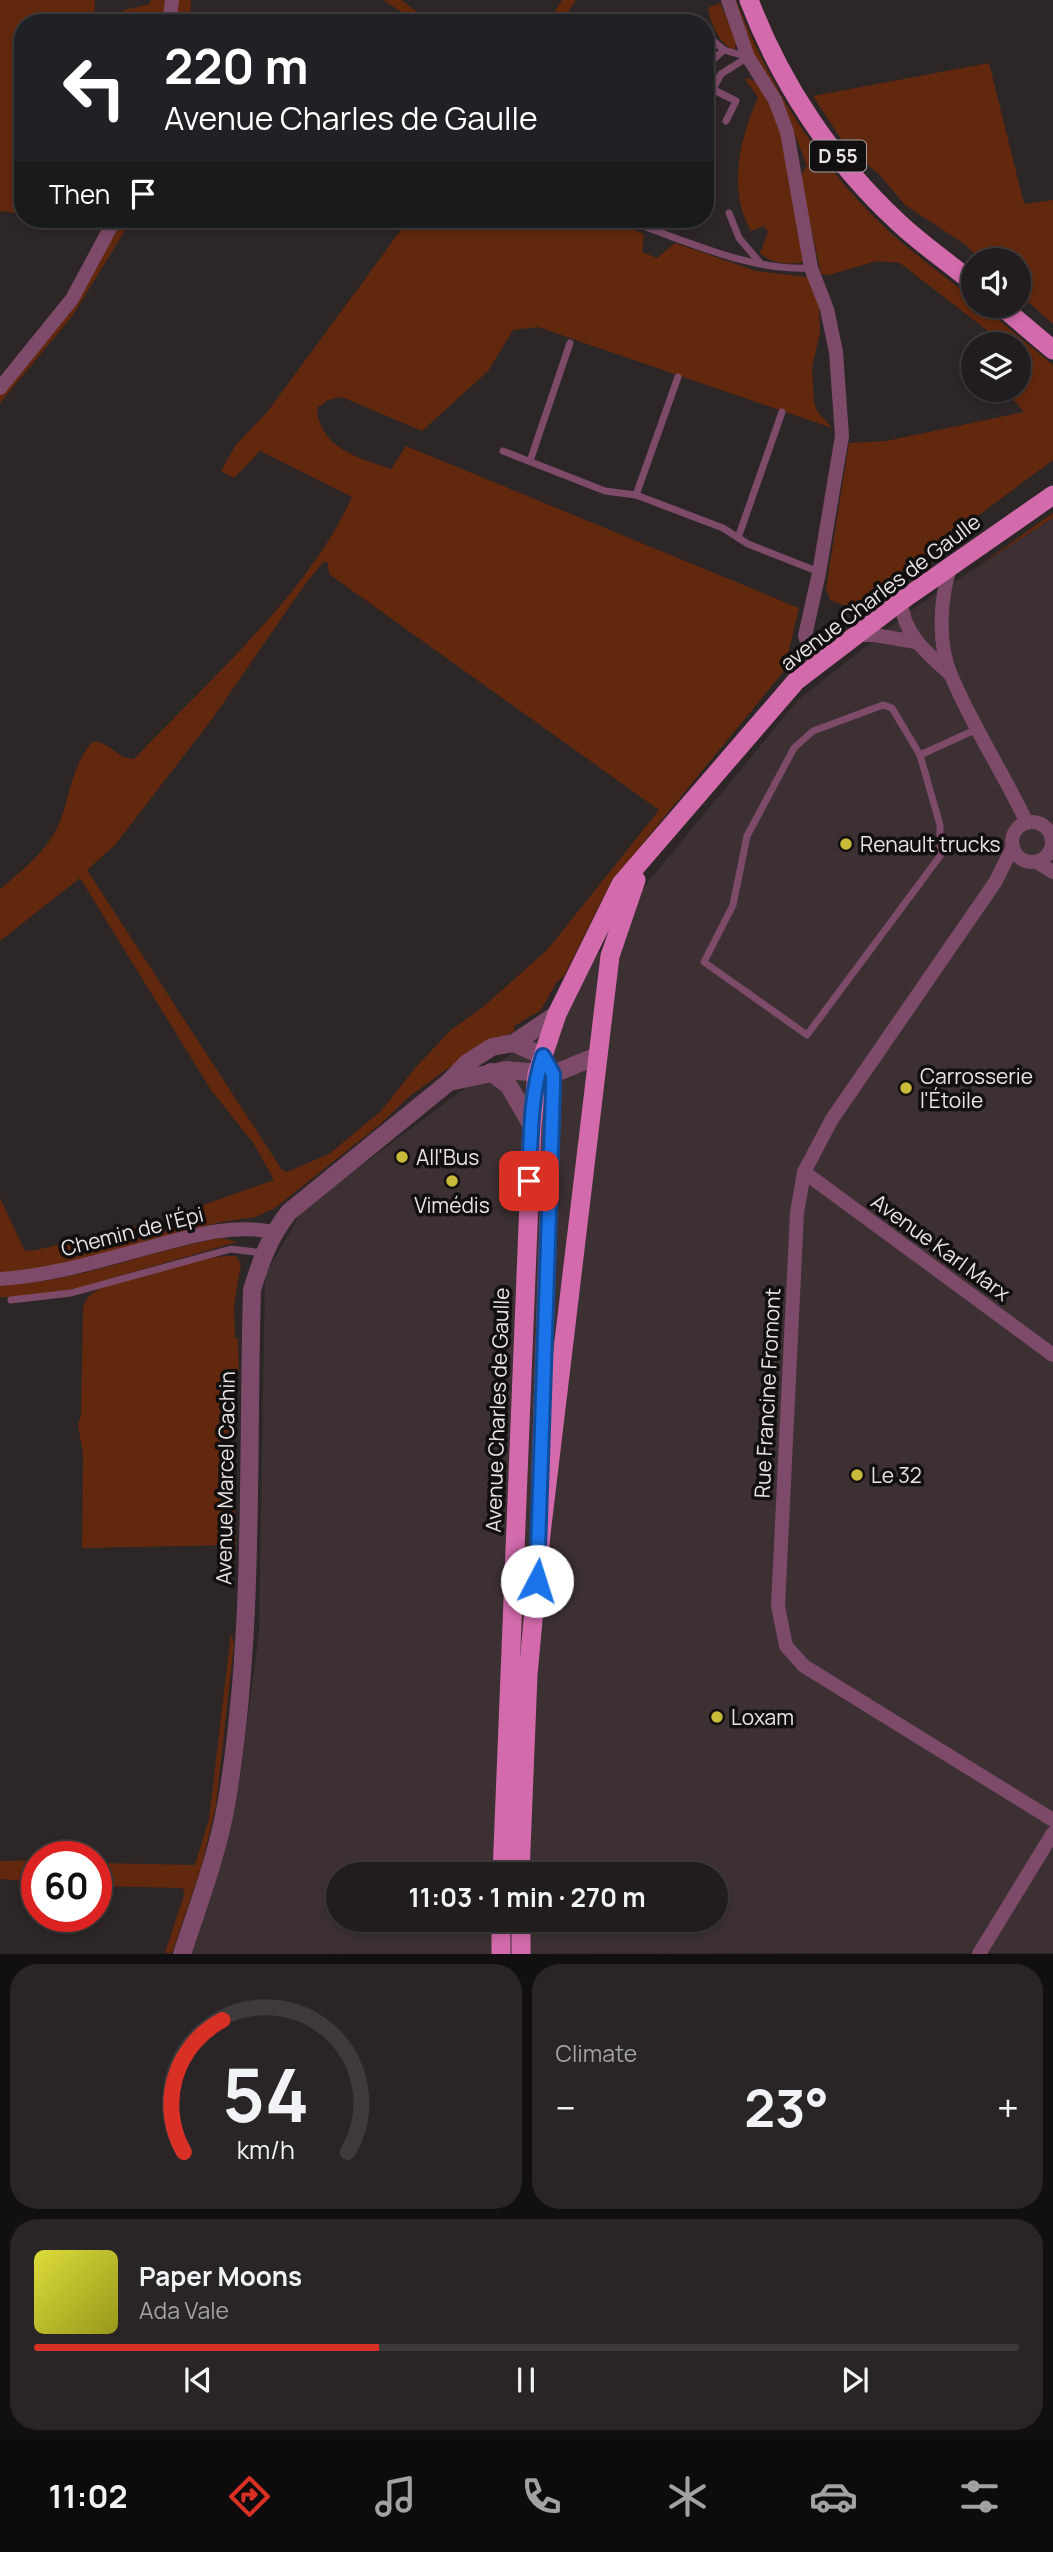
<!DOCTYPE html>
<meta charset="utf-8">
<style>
body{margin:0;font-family:Manrope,sans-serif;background:#292526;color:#f1f3f6;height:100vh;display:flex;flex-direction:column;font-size:26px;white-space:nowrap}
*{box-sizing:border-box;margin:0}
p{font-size:23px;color:#a2a1a4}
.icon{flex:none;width:38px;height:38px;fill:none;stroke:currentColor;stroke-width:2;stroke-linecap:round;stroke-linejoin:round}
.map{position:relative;height:1954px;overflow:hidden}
.sheet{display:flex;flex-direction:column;gap:10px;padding:10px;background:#120f10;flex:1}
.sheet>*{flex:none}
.hud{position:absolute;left:14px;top:14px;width:700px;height:214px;border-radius:28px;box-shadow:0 4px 10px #0003,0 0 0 2px #3e3a3b;background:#202124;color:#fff;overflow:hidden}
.fabs{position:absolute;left:961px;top:248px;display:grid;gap:14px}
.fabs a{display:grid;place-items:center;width:70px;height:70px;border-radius:50%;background:#211c1d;box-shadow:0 4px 10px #0003,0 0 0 2px #3e3a3b;font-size:35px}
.speed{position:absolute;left:21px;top:1841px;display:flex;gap:14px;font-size:35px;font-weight:700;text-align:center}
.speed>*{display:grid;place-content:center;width:91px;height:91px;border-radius:50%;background:#211c1d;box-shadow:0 4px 10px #0003,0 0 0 2px #3e3a3b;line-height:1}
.speed .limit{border:10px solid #d22;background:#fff;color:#111}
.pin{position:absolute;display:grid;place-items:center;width:60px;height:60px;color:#fff;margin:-30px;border-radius:14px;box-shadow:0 4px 10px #0006}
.me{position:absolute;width:77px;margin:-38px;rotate:5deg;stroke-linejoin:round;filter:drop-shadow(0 0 5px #0008)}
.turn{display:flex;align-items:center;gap:24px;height:147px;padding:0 35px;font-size:32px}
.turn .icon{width:91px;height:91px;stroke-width:2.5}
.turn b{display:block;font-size:49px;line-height:60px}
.then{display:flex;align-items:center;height:66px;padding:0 35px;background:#0003;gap:14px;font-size:26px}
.big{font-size:52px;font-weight:700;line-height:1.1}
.sheet .widget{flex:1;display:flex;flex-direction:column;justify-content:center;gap:10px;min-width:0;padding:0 24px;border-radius:28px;background:#292526}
.sheet .dial{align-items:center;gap:0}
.dial svg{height:182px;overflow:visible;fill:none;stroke:#3e3a3b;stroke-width:7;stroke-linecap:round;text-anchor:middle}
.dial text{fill:#f1f3f6;stroke:none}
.song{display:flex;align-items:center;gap:21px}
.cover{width:84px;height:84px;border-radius:10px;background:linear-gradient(135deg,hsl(60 70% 55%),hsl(60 70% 35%))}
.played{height:7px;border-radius:4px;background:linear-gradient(90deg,#d93025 35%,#3e3a3b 35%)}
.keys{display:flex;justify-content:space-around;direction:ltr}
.heat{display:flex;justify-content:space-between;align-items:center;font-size:38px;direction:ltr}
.sheet .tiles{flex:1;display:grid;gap:10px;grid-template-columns:1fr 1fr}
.widget:last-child{grid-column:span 2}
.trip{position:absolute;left:326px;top:1862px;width:402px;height:70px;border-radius:35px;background:#211c1d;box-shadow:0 4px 10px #0003,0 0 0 2px #3e3a3b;font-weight:700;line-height:70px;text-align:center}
.menu{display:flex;height:112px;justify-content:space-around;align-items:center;background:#0d0b0c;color:#a2a1a4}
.menu .icon{width:49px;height:49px}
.menu .selected{color:#d93025}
.menu b{font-size:32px;color:#f1f3f6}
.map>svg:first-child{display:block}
.built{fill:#3c3032;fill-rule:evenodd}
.green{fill:#62280d;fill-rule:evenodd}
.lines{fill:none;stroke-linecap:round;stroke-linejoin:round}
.service{stroke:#7d4b69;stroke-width:7}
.minor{stroke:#7d4b69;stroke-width:14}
.tertiary{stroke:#7d4b69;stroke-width:18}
.primary{stroke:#d26aab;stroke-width:19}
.route-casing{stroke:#114b97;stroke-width:18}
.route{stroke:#1a73e8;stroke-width:12}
.poi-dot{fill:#caba3a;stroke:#120f10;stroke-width:2.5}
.labels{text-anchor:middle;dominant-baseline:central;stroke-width:7;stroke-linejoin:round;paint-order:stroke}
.shield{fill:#120f10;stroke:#a8a3a4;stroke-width:2}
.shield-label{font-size:19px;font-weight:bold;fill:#e8e3e4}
.street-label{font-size:21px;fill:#e8e3e4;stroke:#120f10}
.poi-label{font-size:21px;fill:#e8e3e4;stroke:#120f10;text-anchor:start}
</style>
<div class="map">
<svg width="1053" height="1954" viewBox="0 0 1053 1954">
<rect width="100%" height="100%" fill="#2c2627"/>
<path class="built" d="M1053 518V1953L191 1954 216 1881 240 1780 259 1631 265 1275 303 1209 546 1028 648 882 798 700 917 606ZM338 1874H716V1920H338Z"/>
<g class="green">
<path d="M0 0H95L94 23H23V214L0 211Z"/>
<path d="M151 0H169L166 23H110L124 10 150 4Z"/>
<path d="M175 0H191L190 23H172Z"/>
<path d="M383 0H401L432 23H418Z"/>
<path d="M562 0H576L561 23H547Z"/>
<path d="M730 0H736C768 83 814 157 877 220 906 249 941 273 973 299V306H982L1053 365V460L860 604 849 607 830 600 826 588 849 443 886 441 1024 412 1005 390H1018V345H1006L900 263 877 261 829 275 821 274 802 185V173L807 166 790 122 763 75Z"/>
<path d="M720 3 737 41 734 51C718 42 711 24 708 8Z"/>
<path d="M989 63 1024 204 1053 200V324L1019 294 1018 261H982L966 245 905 205 879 174 847 148 813 96Z"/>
<path d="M748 78C757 82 763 87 768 96 787 135 796 216 803 261L800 263C785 264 771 264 760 253L768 232 764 226 751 231C727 189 740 139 758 97L745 79Z"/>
<path d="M705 172 715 179V186L705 212Z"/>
<path d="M121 219H132L73 315 0 403V393Z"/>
<path d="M409 219H609L644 234 642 252 657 258 675 243 756 271 808 277 819 307 820 332 812 368 814 402 817 411 832 428 538 327 513 330 488 371 422 431 342 397 328 400 317 408C319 448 359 458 391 469L406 446 799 608 784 671 611 882 564 976 556 983 541 1010 514 1026V1032L480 1045 410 1096 378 1126 275 1208 255 1217 216 1223 38 1271 0 1273V1198L25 1251 36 1250 161 1220 274 1180 254 1144 211 1090 80 878 0 941V889C24 869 52 847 62 816 71 789 73 765 92 742 109 740 118 760 134 759 207 682 309 593 352 497L260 451 234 478 221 471 235 446 268 411ZM323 562H328L329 574 659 810 548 949 483 1007 451 1030 416 1067 380 1112 329 1154 287 1172 282 1170 87 870 115 845 212 719 303 587Z"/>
<path d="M1053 513V518L977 567Z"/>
<path d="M221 1238 237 1242 78 1288 29 1297H0V1285C77 1283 146 1251 221 1238Z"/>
<path d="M236 1256 241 1264 234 1305 235 1338 238 1339C238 1359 242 1380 231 1396L236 1545 82 1548 83 1454 78 1425 81 1414 83 1308C86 1298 91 1293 101 1288 126 1277 209 1254 236 1256Z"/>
<path d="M231 1633 234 1644 216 1805 201 1868 172 1953H165L185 1892 182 1888 96 1886V1863L195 1865 209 1819Z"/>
<path d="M37 1860V1882L0 1879V1861Z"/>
</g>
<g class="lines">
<g class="service">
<path d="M573 18 591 23"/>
<path d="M705 34 724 50 748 57 721 74 705 104"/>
<path d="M705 67 724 50"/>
<path d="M712 89 736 101 726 121"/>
<path d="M729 213 739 238 761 264"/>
<path d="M634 223C690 242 750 271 810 268"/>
<path d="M503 451 605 491 636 495 723 528 748 544 819 572"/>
<path d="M530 461 570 343"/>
<path d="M636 495 678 377"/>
<path d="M738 538 782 412"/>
<path d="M883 705 892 708 920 755 940 825V856L807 1035 704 962 733 905 747 836 794 748 813 731Z"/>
<path d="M920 755 977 729"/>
<path d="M11 1300 71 1293 231 1249 263 1253"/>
</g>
<g class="minor">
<path d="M728 0 748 57 775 100 787 132 811 268 827 309 836 352 842 436 819 573 805 636 814 665"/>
<path d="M169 23 172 0"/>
<path d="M0 388 72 299 115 219"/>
<path d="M951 565C940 597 937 643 951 675 971 724 1004 774 1027 823"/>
<path d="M901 601C903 634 927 653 950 674"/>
<path d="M856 635H875L916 642"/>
<circle cx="1032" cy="842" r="20"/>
<path d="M1013 846 996 881 832 1119 804 1172 797 1213 778 1606 786 1646 804 1666 1053 1820"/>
<path d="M1037 862 1053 872"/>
<path d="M804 1172 1053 1355"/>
<path d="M0 1279C51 1276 98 1261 147 1248 188 1237 231 1223 274 1232"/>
<path d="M979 1954 1053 1833"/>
</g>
<g class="tertiary">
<path d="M514 1043 543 1056 553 1074 540 1481"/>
<path d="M491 1072 509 1086 532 1126"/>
<path d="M449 1082 506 1070 553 1074 597 1056"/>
<path d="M182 1954C199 1903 218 1853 227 1800 255 1632 247 1459 252 1290 261 1260 270 1236 289 1212L449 1082 467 1063 492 1047 514 1043 557 1014"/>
</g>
<g class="primary">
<path d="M749 0C781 84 832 161 898 222 921 244 948 262 973 283"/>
<path d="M1001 306 1053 350"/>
<path d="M502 1874 532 1126 537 1074 557 1014 621 884 796 681 901 601 1053 495"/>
<path d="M520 1874 528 1675 541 1534 610 956 636 880"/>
<path d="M521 1920V1954"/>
<path d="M501 1954V1920"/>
</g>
</g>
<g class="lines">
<g class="route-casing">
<path id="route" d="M529 1181C531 1139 530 1096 543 1056L553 1074V1089L537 1581"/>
</g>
<use href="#route" class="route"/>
</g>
<g class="poi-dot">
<circle cx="846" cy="844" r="7"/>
<circle cx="906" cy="1088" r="7"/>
<circle cx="402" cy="1157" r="7"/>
<circle cx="452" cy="1181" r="7"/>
<circle cx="857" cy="1475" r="7"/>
<circle cx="717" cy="1717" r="7"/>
</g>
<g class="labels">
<rect class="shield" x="810" y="140.5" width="56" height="31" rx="5"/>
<g class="shield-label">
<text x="838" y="156">D 55</text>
</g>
<g class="street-label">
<text transform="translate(880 592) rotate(-37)">avenue Charles de Gaulle</text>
<text transform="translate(132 1231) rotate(-14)">Chemin de l'Épi</text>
<text transform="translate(941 1247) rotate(36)">Avenue Karl Marx</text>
<text transform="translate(767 1393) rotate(-87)">Rue Francine Fromont</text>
<text transform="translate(497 1410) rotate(-88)">Avenue Charles de Gaulle</text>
<text transform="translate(225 1478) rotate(-89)">Avenue Marcel Cachin</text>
</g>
<g class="poi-label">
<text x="860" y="844">Renault trucks</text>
<text x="920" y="1076">Carrosserie<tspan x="920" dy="24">l'Étoile</tspan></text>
<text x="416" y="1157">All'Bus</text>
<text x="452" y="1205" text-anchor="middle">Vimédis</text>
<text x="871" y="1475">Le 32</text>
<text x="731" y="1717">Loxam</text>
</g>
</g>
</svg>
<div class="fabs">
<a><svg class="icon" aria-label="sound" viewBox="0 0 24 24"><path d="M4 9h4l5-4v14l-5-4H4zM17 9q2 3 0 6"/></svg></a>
<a><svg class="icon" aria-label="layers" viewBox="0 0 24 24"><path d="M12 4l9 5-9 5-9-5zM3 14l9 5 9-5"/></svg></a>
</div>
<div class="speed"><div class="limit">60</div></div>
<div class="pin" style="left:529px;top:1181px;background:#d93025"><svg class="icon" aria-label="arrive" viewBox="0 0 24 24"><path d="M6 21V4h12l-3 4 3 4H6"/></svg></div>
<svg class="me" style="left:537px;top:1581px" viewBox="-20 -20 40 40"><circle r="19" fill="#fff"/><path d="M0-13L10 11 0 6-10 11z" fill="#1a73e8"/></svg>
<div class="trip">11:03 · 1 min · 270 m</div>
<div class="hud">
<div class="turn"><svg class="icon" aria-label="left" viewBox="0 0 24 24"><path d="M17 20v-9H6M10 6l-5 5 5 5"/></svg><div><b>220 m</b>Avenue Charles de Gaulle</div></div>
<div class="then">Then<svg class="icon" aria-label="arrive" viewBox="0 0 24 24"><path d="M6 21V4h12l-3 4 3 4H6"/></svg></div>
</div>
</div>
<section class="sheet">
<div class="tiles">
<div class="widget dial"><svg viewBox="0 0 100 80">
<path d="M14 69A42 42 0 1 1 86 69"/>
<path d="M14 69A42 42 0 0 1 31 11" stroke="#d93025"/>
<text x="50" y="56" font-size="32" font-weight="700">54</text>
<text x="50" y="72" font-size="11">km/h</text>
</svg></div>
<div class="widget"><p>Climate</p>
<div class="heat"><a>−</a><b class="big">23°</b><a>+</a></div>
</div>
<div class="widget">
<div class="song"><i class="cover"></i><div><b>Paper Moons</b><p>Ada Vale</p></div></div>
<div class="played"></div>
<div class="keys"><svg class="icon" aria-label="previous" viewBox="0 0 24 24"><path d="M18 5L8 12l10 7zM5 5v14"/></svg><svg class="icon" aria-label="pause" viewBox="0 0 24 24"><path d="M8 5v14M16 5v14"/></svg><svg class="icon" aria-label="next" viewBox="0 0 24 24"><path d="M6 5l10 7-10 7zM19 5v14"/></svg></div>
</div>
</div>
</section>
<nav class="menu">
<b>11:02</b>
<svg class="icon selected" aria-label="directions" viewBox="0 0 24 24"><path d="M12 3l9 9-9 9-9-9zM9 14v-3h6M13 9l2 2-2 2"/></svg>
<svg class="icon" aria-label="music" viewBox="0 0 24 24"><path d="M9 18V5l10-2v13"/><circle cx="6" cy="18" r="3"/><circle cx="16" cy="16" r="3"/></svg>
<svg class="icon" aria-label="phone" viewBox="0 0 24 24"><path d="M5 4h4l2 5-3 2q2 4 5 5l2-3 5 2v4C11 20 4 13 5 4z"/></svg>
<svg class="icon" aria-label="climate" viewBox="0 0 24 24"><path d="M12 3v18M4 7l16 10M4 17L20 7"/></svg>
<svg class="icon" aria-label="car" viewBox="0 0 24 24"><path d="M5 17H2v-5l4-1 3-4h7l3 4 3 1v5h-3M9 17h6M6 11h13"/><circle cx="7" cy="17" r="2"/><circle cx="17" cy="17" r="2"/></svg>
<svg class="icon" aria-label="filters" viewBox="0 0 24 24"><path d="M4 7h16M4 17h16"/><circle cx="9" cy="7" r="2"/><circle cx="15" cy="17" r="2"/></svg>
</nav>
